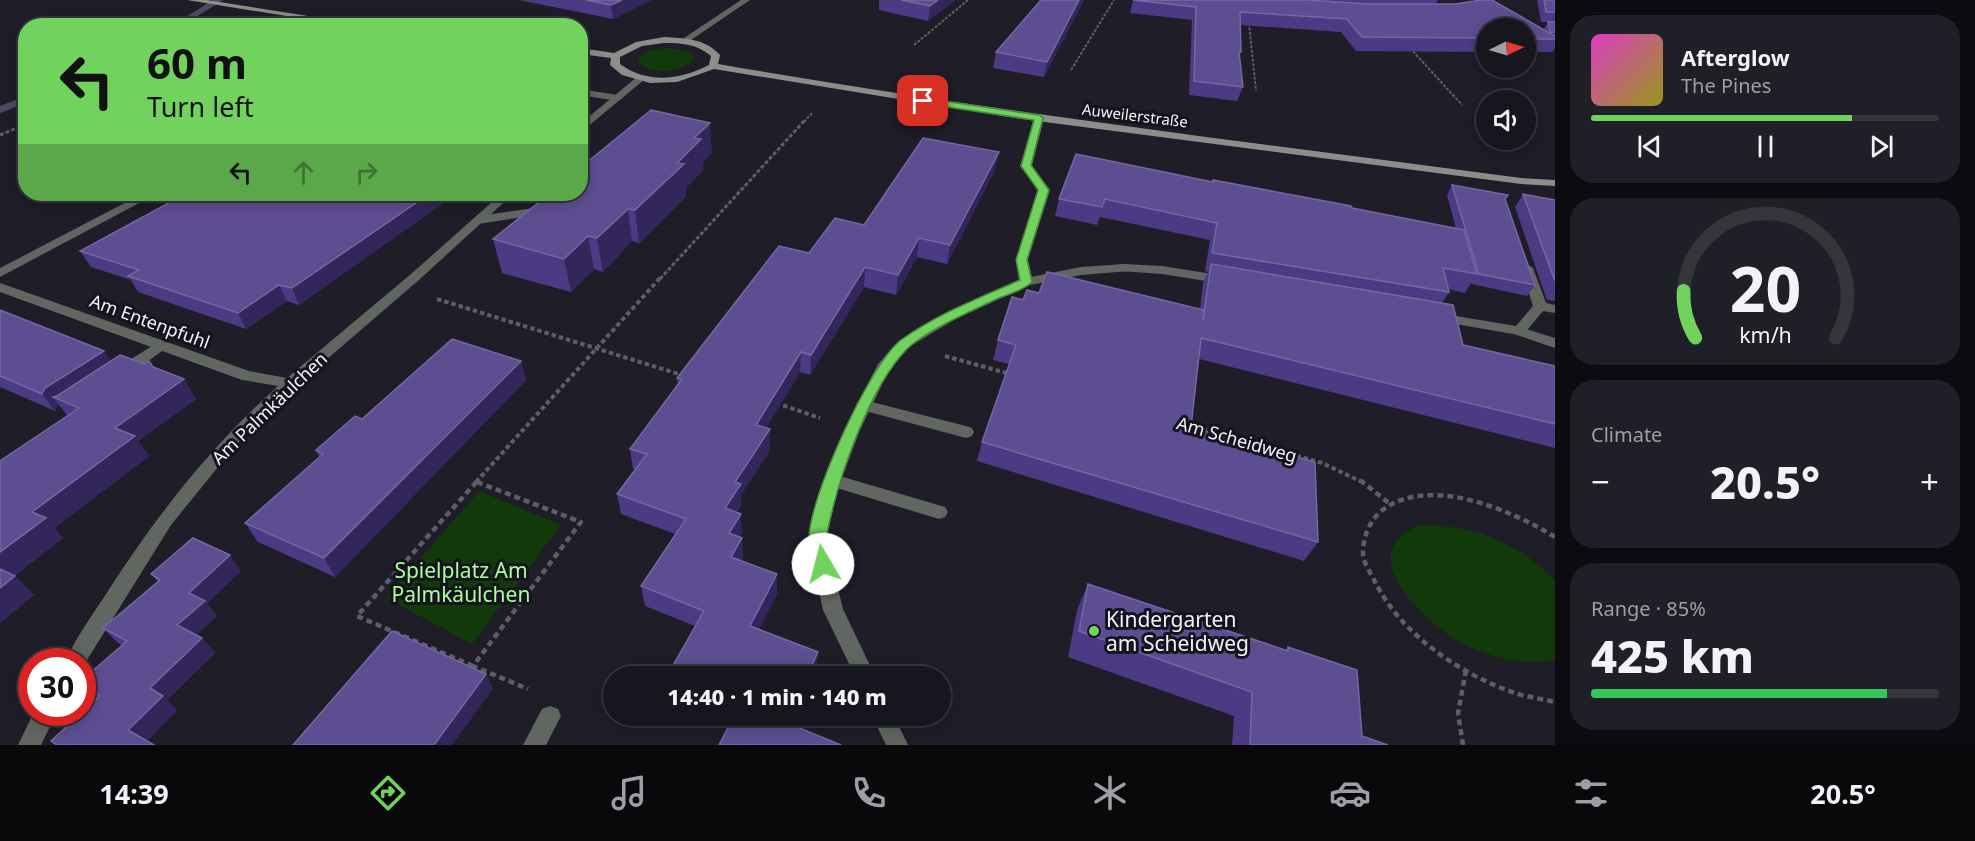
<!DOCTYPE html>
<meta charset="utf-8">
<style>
body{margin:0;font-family:"Noto Sans",sans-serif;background:#1f1f27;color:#f1f3f6;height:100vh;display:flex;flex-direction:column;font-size:22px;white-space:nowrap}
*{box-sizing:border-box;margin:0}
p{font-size:20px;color:#9e9fa4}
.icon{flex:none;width:33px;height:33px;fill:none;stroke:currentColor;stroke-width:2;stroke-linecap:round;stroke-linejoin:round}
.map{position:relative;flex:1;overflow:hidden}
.panel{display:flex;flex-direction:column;gap:15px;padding:15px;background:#0c0c10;width:420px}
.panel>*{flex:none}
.hud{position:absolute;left:18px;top:18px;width:570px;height:183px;border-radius:24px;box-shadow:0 3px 15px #0003,0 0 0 2px #35353c;background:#72d25e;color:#111;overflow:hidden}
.needle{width:39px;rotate:85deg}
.controls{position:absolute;left:1476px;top:18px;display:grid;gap:12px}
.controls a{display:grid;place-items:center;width:60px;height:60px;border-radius:50%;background:#16161e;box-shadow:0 3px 15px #0003,0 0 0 2px #35353c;font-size:30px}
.speed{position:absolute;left:18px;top:648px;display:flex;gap:12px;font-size:30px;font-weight:700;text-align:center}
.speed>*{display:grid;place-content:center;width:78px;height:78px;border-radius:50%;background:#16161e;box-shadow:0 3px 15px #0003,0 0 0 2px #35353c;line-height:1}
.speed .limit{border:9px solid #d22;background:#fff;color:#111}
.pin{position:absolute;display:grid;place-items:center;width:51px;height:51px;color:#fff;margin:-26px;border-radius:12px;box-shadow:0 3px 9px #0006}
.me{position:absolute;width:66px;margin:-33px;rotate:352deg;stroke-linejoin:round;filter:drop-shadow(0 0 4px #0008)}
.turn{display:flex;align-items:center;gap:21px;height:126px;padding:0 30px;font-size:27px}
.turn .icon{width:78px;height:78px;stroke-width:2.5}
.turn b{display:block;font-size:42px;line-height:51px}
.lanes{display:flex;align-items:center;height:57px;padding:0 30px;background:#0003;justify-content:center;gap:30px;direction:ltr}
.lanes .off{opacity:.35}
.big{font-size:45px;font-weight:800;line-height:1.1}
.panel .tile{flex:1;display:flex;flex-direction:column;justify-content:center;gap:9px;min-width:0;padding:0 21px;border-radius:24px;background:#1f1f27}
.panel .dial{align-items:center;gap:0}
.dial svg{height:156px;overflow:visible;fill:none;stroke:#35353c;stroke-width:7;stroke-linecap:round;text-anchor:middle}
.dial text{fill:#f1f3f6;stroke:none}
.song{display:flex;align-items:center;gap:18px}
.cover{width:72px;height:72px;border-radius:9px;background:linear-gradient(135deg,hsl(310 70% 55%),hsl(60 70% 35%))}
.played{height:6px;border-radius:3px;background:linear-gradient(90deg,#72d25e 75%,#35353c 75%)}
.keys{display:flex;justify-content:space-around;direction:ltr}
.heat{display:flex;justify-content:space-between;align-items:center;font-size:33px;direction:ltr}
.charge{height:9px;border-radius:4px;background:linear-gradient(90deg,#34c759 85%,#35353c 0)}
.trip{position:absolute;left:603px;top:666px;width:348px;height:60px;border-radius:30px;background:#16161e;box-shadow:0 3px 15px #0003,0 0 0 2px #35353c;font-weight:800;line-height:60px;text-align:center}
.tabs{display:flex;height:96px;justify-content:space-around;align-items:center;background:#09090c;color:#9e9fa4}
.tabs .icon{width:42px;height:42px}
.tabs .active{color:#72d25e}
.tabs b{font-size:27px;color:#f1f3f6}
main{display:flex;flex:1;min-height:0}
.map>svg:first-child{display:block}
.green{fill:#123909}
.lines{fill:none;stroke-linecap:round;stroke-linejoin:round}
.stream{fill:#4f4963;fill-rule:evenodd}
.path-far3{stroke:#5e5e67;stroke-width:2;stroke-dasharray:3 1.5;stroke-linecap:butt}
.path-far2{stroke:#5e5e67;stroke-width:3;stroke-dasharray:4 2;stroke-linecap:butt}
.path-far1{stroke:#5e5e67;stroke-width:4;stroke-dasharray:4.5 3;stroke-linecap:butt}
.path{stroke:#5e5e67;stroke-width:4.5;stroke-dasharray:6 4;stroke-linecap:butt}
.lane{fill:#626661;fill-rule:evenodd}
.street{fill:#626661;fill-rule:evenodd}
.secondary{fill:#898f88;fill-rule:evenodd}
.wall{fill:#4c3a85}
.shaded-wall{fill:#32265a}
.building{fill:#5d4e91;stroke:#7567a2;stroke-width:1.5}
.route{fill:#72d25e;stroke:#4a883d;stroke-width:1.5}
.poi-dot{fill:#72d25e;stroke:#15141e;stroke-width:2}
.labels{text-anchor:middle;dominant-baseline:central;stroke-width:6;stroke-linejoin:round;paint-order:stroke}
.far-street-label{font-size:15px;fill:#f2f2f9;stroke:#15141e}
.street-label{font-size:18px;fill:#f2f2f9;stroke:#15141e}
.near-park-label{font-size:21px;fill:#a8fe97;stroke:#15141e}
.near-poi-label{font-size:21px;fill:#f2f2f9;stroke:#15141e;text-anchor:start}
</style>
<main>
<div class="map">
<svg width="1555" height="745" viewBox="0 0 1555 745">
<rect width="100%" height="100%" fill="#1e1d28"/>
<g class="green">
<path d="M668 48 686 51 694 57V60C680 73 654 74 639 64L638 60C644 49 657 49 668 48Z"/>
<path d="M479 491 561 525 472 644 386 598Z"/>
<path d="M1420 525C1469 524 1522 543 1555 581V660C1523 666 1490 658 1461 643 1425 624 1349 551 1420 525Z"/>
</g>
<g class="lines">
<g class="stream">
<path d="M213 0H223L182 26H171Z"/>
<path d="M26 96V103L0 113V106Z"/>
</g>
<g class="path-far3">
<path d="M394 17 462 26"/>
<path d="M1249 23 1256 91"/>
<path d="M914 45 968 0"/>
<path d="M1410 48 1462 105"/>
<path d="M1071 70 1114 0"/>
<path d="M804 122 813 112"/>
</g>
<g class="path-far2">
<path d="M0 135 26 124"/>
<path d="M660 279 805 120"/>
</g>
<g class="path-far1">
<path d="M437 299 682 375"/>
<path d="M945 356 1010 374"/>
<path d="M776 403 820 418"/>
<path d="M1188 425 1322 463 1362 482"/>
<path d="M476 482 661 277"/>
</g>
<g class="path">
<path d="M1360 480 1389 503"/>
<path d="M477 482 581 522 473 666 528 689"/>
<path d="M1555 537C1511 510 1427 473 1380 512 1369 522 1363 538 1363 553 1363 563 1371 573 1375 582 1402 635 1460 674 1515 693 1528 697 1542 699 1555 702"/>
<path d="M473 666 357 616 478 480"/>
<path d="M1463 745 1458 713 1466 670"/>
</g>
<g class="lane">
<path d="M580 89 618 95 623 98 618 101 580 95Z"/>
<path d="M1039 115 1044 118 1032 166 1050 190 1028 259 1033 282 1026 286 1019 282 1016 259 1038 190 1020 166 1034 118Z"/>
<path d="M552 194H565L542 214 478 224 472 220 478 216 534 208Z"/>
<path d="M1124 264 1162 266 1225 276 1232 280 1225 284 1162 274 1119 271 1118 268 1119 265Z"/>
<path d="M1527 264 1533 268 1546 303 1555 305V313L1543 311 1524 334 1519 335 1438 321 1431 317 1438 313 1516 326 1533 306 1521 268Z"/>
<path d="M160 341 167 346 165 349 127 376H117L115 372 117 368Z"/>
<path d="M864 400 966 426 972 428 974 432 972 436 966 438 858 409 856 405 858 401Z"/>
<path d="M833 474 945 507 948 512 945 517 939 519 827 485 824 480 827 475Z"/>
<path d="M550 706 558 709 561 716 546 745H523L542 709Z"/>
</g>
<g class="street">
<path d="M741 0H750L688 42 681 40Z"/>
<path d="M637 77 645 79 580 133V124Z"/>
<path d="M142 194H156L0 277V268Z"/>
<path d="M501 194H513L420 279 297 385 235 446 171 525 82 668V662H65C76 637 93 614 108 591 157 515 210 447 278 386L242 380 0 292V283L249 371 287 378 411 274Z"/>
<path d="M1124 264 1129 265 1130 268 1129 271 1081 275 1030 285 957 318 909 347 889 370 860 430 837 491 826 541 843 609 875 676H855L823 610 808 541 819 491 844 430 878 364 899 341 947 312 1021 279 1081 267Z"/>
<path d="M1519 327 1555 338V348L1514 334 1512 331Z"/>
<path d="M34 712H57L41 745H18Z"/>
<path d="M872 716H894L908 745H886Z"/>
</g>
<g class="secondary">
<path d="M187 0H207L372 26H348Z"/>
<path d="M664 37C685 38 706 39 720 55L718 64C985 110 1253 143 1521 178L1555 180V186L1521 184 1015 118 714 69 677 82 650 83 622 75 610 65 611 58 580 54V48L614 53 636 42ZM664 43C682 43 697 44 711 56L709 65C680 80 647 84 620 64V57L642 46Z"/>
</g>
</g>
<g class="wall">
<path d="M519 0H652L613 19Z"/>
<path d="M879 0H955L928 21 879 10Z"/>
<path d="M1041 0H1084L1044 77 993 68 996 52Z"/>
<path d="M1133 0H1438L1436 4 1544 29 1548 22H1541L1537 0H1555V48L1552 52H1526V28H1486V52L1356 51 1341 32 1240 25 1241 52 1239 57 1243 87 1237 101 1189 95 1192 20 1130 13Z"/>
<path d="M712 153 703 162V170L686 188V196L639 243 632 241 603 272 594 269 571 292 502 273 493 239Z"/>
<path d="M995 170 947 264 917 257 896 295 864 287 810 375 800 372 766 428 770 450 741 495V504L737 512 742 534 740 537 742 538 743 558 742 561 777 574V594L759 629 818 652 816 672 814 676H667L695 626 645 606 641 586 675 534 621 514 617 494 636 470 633 469 630 449 678 386 677 378 809 253 864 225Z"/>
<path d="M1212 182 1456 229 1447 195 1452 185 1505 199 1535 285 1527 296 1472 284 1471 283 1465 293 1448 289 1449 292 1442 303 1463 345 1555 366V448L1199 359 1191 427 1318 542 1304 561 977 461 982 442 1009 364 993 360 998 340 1023 300 1039 293 1200 309 1203 283 1208 272 1205 271 1210 240 1100 217 1097 225 1055 216 1059 199Z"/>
<path d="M162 194H456L299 305 287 301 246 329 138 292 131 280 91 267 80 251 167 204Z"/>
<path d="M1523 194 1555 200V301L1547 300 1515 207Z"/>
<path d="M0 310 111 361 153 367 196 399 138 441 149 456 54 528 63 538 14 576 34 595 0 623V461L68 416 58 404 55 411 0 387Z"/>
<path d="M521 361 526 380 335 577 258 542 245 523 319 457 316 450 362 419Z"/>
<path d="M241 571 207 603 217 616 196 635 202 638 215 653 167 700 177 710 147 741 154 745H55L51 741 96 700 82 688V680L122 645 118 643 103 628 158 582 151 574Z"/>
<path d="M1088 584 1285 650 1288 647 1362 736 1388 745H1232L1234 716 1068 657 1077 610Z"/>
<path d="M718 716H798L731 721Z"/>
</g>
<g class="shaded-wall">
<path d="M622 0H652L613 19 611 5Z"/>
<path d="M938 0H955L928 21 930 6Z"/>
<path d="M1079 0H1084L1044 77 1047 62Z"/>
<path d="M710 123 712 153 703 162V170L686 188V196L639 243 635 210 677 163 694 138Z"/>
<path d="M999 152 995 170 947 264 950 245Z"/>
<path d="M429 194H456L299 305 292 288Z"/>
<path d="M628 209 632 241 603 272 597 238Z"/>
<path d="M588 236 594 269 571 292 564 259Z"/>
<path d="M919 238 917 257 896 295 898 275Z"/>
<path d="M865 267 864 287 810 375 811 355Z"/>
<path d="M279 285 287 301 246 329 238 313Z"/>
<path d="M104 351 116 367 63 401 53 397 58 404 55 411 42 394 45 388Z"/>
<path d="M801 352 800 372 756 445V425Z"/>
<path d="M521 361 526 380 335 577 324 558Z"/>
<path d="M184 379 196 399 138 441 149 456 54 528 63 538 7 581 0 575V552L32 512 115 428Z"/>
<path d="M770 429V450L741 495V504L726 528 725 508 735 482Z"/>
<path d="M741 514 742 534 730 553 729 533Z"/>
<path d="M742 538 743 558 732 577 731 557Z"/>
<path d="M230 555 241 571 207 603 217 616 190 641 177 625 189 593Z"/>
<path d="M777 574V594L751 645 750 626Z"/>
<path d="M15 576 34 595 0 623V588Z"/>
<path d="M202 638 215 653 167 700 177 710 144 744 128 730 150 688Z"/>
<path d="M818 652 816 672 814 676H807Z"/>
<path d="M486 674 493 689 452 745H434Z"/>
<path d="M790 716H798L787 741V723Z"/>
</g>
<g class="building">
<path d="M586 0H622L611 5Z"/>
<path d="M901 0H938L930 6Z"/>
<path d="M1041 0H1079L1047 62 996 52Z"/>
<path d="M1133 0H1308L1367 4H1455L1481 0H1492L1555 36V39H1526V28H1486V38L1362 37 1347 19 1240 12 1241 52H1239L1243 87 1194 81 1196 7Z"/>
<path d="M1544 0H1555V12H1546Z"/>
<path d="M1548 22H1555V32H1550Z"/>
<path d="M651 110 710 123 694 138 701 139 677 163 684 164 635 210 628 209 597 238 588 236 564 259 493 239 549 194H580V168Z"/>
<path d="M923 138 999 152 950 245 919 238 898 275 865 267 811 355 801 352 756 425 770 429 735 482 741 484 725 508 741 514 729 533 742 538 731 557 777 574 750 626 818 652 807 676H667L704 611 641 586 686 519 617 494 647 454 630 449 682 379 677 378 779 246 809 253 835 218 864 225Z"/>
<path d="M1076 154 1213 182V180L1351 206 1352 208 1464 230 1477 274 1443 268 1449 292 1212 253 1217 223 1105 199 1102 207 1059 199Z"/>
<path d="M1452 185 1508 195 1505 199 1535 285 1479 274Z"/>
<path d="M162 194H429L292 288 279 285 238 313 128 276 139 270 80 251 167 204Z"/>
<path d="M1523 194 1555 200V281Z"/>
<path d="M1211 264 1453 305 1463 345 1555 366V424L1201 338 1191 427 1315 462 1318 542 982 442 1016 345 998 340 1012 297 1023 300 1027 290 1039 293 1047 272 1204 310 1203 320Z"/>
<path d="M0 310 104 351 45 388 42 394 0 376Z"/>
<path d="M452 339 521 361 324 558 245 523 323 454 316 450 355 416 362 419Z"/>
<path d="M120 355 145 364 149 361 153 367 184 379 115 428 135 436 32 512 46 518 0 552V461L79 408 53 397 57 396Z"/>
<path d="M193 538 230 555 189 593 205 601 177 625 202 638 150 688 163 696 128 730 154 745H57L51 741 100 696 82 686V680L127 641 103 628 160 580 151 574Z"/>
<path d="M0 569 15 576 0 588Z"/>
<path d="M1088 584 1288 651V647L1357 670 1362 736 1388 745H1250L1252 692 1079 631Z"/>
<path d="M392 631 486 674 434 745H293Z"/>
<path d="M734 716H790L787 723 841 745H719Z"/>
</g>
<path class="route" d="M923 98 1039 115 1043 118 1031 165 1049 190 1027 260 1032 282C1024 290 1010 294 999 298 974 310 926 330 907 349 869 388 839 476 828 529 825 543 833 560 829 569L823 571 817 569C813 561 810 551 809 542 806 504 870 363 901 340 937 314 979 298 1020 280L1016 260 1038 190 1021 166 1034 120 920 103V99Z"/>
<circle class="poi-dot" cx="1094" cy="631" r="6"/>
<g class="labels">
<g class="far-street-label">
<text transform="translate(1135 115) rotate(7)">Auweilerstraße</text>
</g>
<g class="street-label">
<text transform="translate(150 321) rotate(20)">Am Entenpfuhl</text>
<text transform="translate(269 408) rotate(-44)">Am Palmkäulchen</text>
<text transform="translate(1237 439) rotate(16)">Am Scheidweg</text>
</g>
<g class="near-park-label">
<text x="461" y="570">Spielplatz Am<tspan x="461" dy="24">Palmkäulchen</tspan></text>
</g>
<g class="near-poi-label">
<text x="1106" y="619">Kindergarten<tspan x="1106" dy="24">am Scheidweg</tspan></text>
</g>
</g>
</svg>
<div class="controls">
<a><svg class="needle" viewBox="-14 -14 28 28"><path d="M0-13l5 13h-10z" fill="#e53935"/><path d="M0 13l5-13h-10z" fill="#9e9fa4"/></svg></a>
<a><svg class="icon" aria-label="sound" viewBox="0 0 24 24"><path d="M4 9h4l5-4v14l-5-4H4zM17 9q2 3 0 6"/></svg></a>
</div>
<div class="speed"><div class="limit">30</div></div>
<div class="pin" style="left:923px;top:101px;background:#d93025"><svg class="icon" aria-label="arrive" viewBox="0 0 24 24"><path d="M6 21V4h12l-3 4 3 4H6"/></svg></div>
<svg class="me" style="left:823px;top:564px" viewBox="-20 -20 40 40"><circle r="19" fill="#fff"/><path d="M0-13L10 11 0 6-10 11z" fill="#72d25e"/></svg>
<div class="trip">14:40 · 1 min · 140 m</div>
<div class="hud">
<div class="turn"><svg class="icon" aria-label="left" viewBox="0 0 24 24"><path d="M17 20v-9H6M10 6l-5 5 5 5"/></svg><div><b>60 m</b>Turn left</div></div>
<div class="lanes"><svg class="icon" aria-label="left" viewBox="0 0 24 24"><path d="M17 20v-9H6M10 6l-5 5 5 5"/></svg><svg class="icon off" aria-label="ahead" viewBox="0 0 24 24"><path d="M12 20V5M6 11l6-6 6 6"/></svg><svg class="icon off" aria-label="right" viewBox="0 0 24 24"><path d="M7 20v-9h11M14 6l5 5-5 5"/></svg></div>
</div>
</div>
<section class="panel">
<div class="tile">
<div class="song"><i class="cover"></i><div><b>Afterglow</b><p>The Pines</p></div></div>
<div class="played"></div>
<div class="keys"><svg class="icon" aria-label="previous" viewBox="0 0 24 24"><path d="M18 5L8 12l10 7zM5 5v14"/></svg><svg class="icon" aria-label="pause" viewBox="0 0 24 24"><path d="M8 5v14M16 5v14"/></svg><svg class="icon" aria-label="next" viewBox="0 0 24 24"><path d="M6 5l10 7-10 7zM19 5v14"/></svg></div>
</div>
<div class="tile dial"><svg viewBox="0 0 100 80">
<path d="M14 69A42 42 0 1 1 86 69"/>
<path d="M14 69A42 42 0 0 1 8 45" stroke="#72d25e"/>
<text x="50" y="56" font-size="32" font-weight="700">20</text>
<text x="50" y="72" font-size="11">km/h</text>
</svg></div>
<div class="tile"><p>Climate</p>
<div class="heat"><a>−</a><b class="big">20.5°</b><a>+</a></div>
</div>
<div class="tile"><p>Range · 85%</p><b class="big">425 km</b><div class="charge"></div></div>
</section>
</main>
<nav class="tabs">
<b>14:39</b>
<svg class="icon active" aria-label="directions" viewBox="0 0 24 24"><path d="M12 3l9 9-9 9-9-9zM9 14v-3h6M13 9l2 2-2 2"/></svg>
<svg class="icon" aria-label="music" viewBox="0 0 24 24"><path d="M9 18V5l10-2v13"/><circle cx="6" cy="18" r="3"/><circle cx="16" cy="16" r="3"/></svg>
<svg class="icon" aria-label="phone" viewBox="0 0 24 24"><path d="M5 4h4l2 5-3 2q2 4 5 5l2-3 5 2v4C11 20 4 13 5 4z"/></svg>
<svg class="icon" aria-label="climate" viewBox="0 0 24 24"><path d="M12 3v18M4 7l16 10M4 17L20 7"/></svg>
<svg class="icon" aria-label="car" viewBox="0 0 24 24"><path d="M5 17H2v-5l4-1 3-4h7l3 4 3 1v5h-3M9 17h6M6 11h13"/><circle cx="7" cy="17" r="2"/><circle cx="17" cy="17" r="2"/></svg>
<svg class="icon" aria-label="filters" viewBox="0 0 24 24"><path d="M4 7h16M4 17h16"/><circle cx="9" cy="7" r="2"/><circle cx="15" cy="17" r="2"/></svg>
<b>20.5°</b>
</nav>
